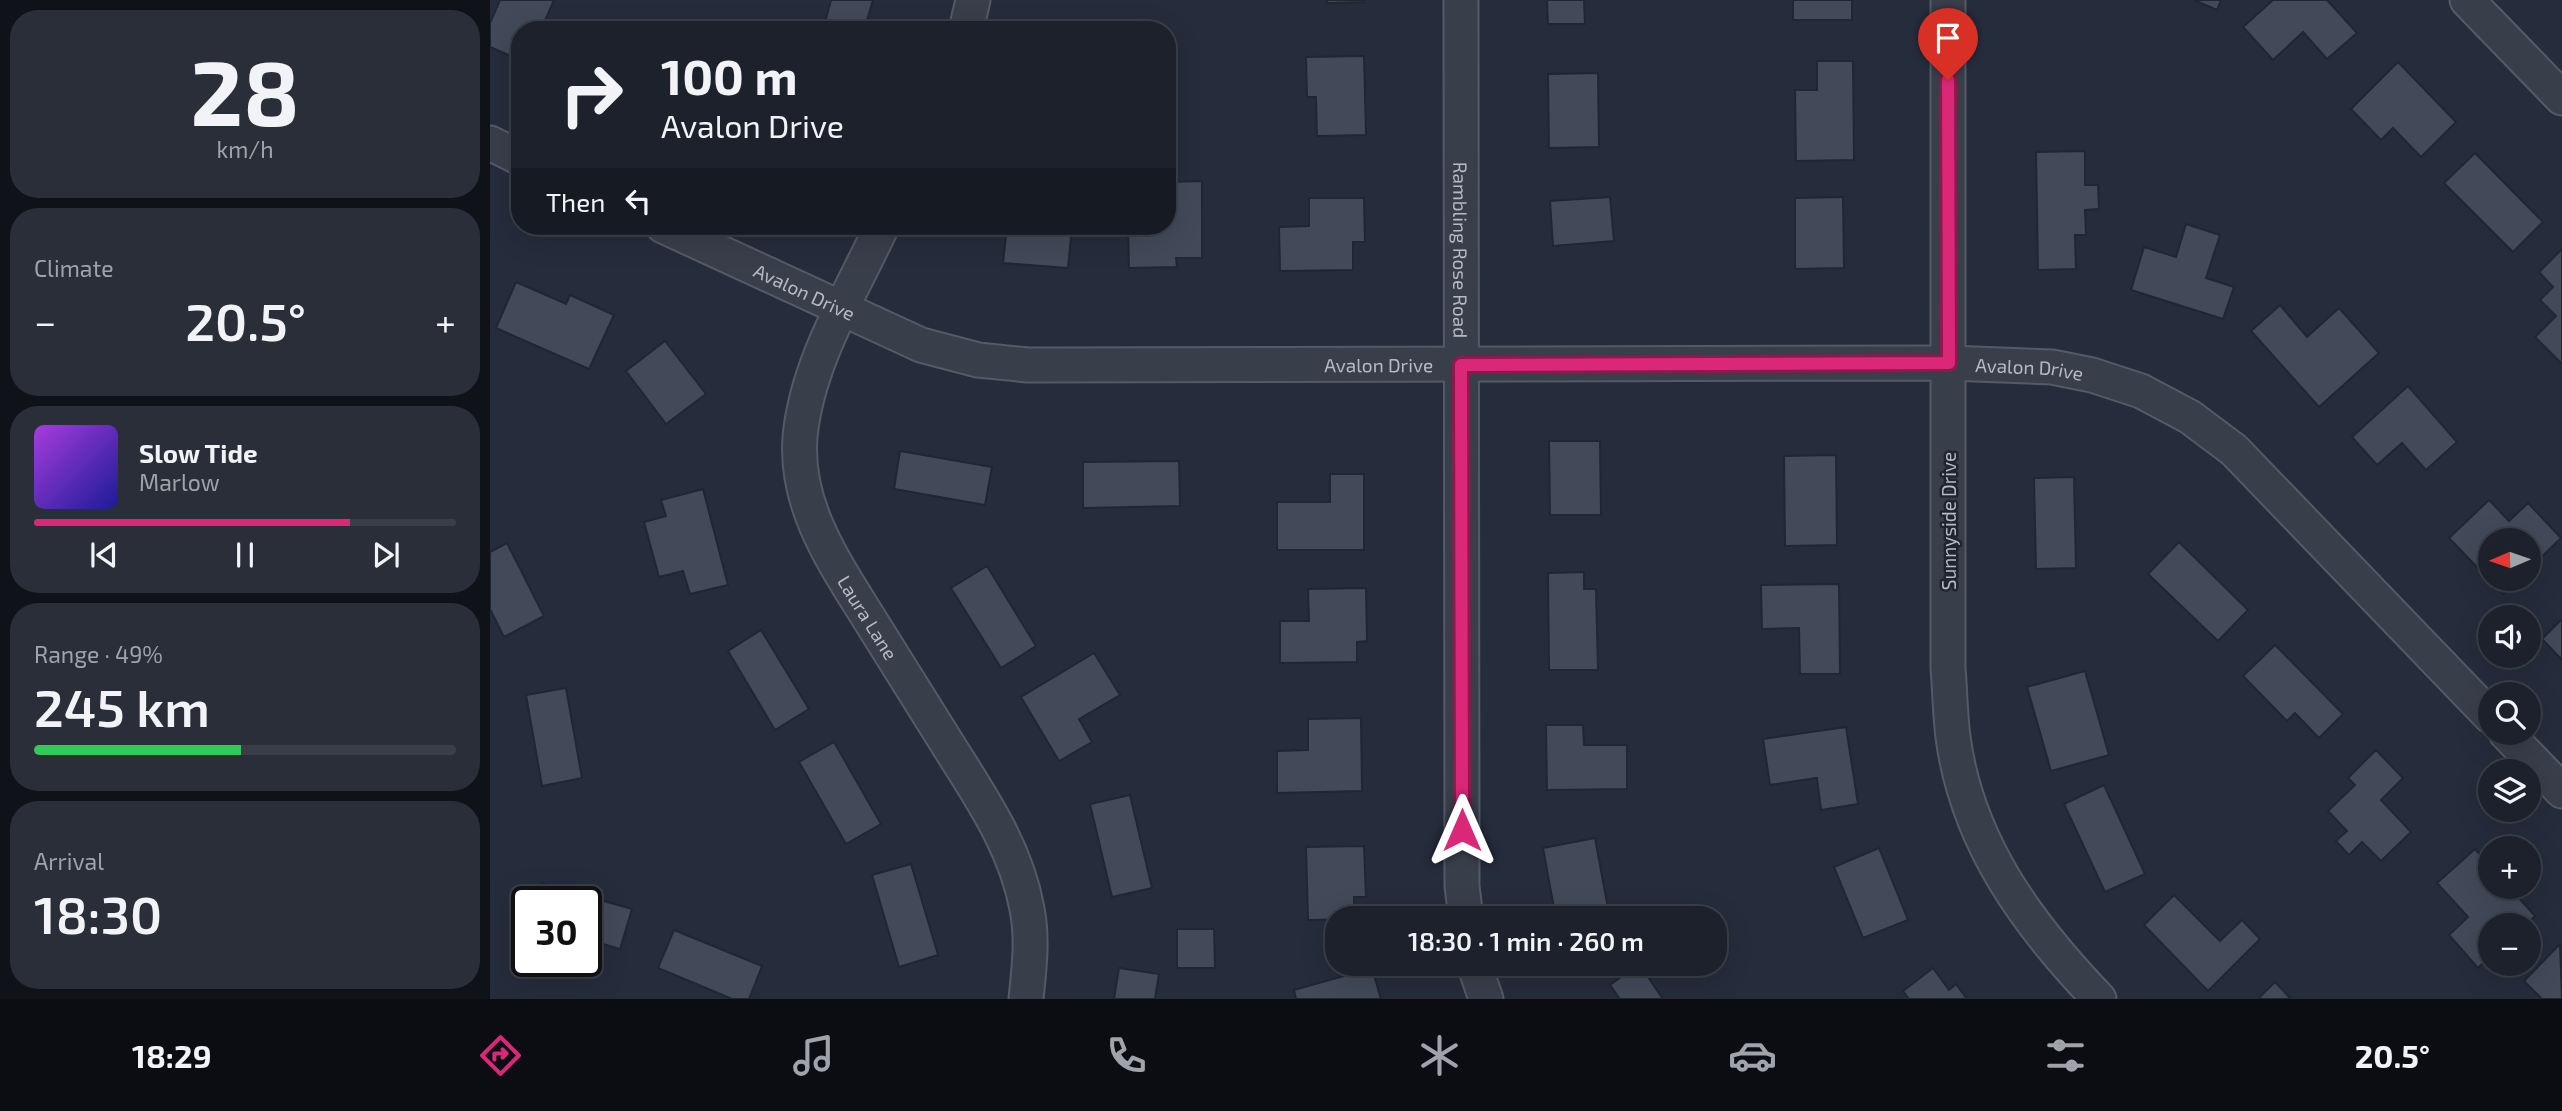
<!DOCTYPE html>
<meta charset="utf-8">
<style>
body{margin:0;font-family:"Exo 2",sans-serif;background:#292e38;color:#f1f3f6;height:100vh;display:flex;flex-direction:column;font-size:26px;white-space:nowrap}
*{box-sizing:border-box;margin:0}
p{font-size:23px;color:#a0a3a9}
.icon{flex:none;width:38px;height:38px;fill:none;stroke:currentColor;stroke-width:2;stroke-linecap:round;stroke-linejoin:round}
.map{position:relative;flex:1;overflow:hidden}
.details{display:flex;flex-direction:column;gap:10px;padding:10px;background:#0f1218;width:490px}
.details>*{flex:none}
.hud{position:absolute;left:21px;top:21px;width:665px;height:214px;border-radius:28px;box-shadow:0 7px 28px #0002,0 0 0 2px #3a3e48;background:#1c212c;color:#f1f3f6;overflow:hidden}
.needle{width:46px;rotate:268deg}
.fabs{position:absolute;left:1988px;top:528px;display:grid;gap:14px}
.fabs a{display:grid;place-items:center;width:63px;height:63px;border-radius:50%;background:#1c212c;box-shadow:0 7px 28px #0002,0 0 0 2px #3a3e48;font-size:35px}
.speed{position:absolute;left:21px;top:886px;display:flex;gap:14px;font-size:35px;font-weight:700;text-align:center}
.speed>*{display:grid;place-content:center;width:91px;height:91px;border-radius:50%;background:#1c212c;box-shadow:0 7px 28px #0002,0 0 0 2px #3a3e48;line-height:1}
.speed .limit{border:4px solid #111;border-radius:10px;background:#fff;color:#111}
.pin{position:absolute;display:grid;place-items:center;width:60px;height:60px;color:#fff;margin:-72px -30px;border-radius:50% 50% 50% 0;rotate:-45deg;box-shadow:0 0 7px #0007}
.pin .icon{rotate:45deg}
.me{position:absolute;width:77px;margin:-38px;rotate:0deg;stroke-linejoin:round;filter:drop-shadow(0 0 5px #0008)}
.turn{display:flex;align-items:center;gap:24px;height:147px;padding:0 35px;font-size:32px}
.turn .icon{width:91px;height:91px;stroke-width:2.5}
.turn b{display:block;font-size:49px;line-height:60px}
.then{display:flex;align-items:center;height:66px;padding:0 35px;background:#0003;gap:14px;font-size:26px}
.big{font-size:52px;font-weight:600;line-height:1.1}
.details .card{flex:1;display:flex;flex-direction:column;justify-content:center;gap:10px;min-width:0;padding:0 24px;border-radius:28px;background:#292e38}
.details .dial{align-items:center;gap:0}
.dial b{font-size:91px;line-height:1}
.song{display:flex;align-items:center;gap:21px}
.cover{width:84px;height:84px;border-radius:10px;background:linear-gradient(135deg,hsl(280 70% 55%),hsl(240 70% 35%))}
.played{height:7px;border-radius:4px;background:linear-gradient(90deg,#db2777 75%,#3a3e48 75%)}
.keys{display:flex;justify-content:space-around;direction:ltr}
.heat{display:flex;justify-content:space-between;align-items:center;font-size:38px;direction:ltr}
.charge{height:10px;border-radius:5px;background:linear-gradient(90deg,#34c759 49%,#3a3e48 0)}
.trip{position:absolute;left:835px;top:906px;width:402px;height:70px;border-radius:28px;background:#1c212c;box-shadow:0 7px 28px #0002,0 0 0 2px #3a3e48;font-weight:600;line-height:70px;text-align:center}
.tab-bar{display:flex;height:112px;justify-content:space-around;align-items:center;background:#0b0d12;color:#a0a3a9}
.tab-bar .icon{width:49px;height:49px}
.tab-bar .active{color:#db2777}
.tab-bar b{font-size:32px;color:#f1f3f6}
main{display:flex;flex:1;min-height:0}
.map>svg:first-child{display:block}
.building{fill:#424a59;stroke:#202632;stroke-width:2}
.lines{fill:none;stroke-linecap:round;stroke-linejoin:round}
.minor-casing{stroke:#545a66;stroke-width:37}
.minor{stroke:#393e4b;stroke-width:33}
.route-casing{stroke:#8e194d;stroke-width:18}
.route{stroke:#db2777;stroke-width:12}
.labels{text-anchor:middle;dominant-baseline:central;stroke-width:5;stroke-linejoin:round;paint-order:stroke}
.street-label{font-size:19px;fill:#b5bac6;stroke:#1e2430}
</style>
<main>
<section class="details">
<div class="card dial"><b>28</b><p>km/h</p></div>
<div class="card"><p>Climate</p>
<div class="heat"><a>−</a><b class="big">20.5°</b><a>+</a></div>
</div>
<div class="card">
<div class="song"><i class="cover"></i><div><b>Slow Tide</b><p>Marlow</p></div></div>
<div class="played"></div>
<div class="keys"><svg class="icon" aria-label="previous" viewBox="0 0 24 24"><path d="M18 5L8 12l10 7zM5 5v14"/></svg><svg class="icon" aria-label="pause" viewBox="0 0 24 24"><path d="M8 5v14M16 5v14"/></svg><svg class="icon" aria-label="next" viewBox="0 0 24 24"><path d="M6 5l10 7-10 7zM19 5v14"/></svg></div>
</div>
<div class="card"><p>Range · 49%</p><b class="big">245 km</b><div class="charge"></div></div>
<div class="card"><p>Arrival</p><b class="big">18:30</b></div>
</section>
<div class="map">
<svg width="2072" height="999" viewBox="0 0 2072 999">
<rect width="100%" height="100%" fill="#252c3b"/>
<g class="building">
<path d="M10 0H64L51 30H30V60L0 47V23Z"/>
<path d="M341 0H383L374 30H333Z"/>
<path d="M837 0H875V2L837 3Z"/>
<path d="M1057 0H1094L1095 24H1058Z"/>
<rect x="1303" y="0" width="59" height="20"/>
<path d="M1704 0H1731L1727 10Z"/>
<path d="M1783 0H1837L1867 33 1837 59 1813 32 1783 60 1753 27Z"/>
<path d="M874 56 876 135 827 136 826 97H817L816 57Z"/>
<path d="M1327 61H1363L1364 160 1306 161 1305 90H1327Z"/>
<path d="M1908 62 1966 122 1931 157 1903 128 1891 140 1861 109Z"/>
<path d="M1108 73 1109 147 1059 148 1058 74Z"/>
<path d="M1595 151V185H1608L1609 209 1595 210 1596 235H1585L1586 269 1548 270 1546 152Z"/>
<path d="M1985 153 2053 222 2023 252 1954 183Z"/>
<path d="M712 181V258H686L687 267 639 268 638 226H677V182Z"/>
<path d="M1120 197 1124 241 1063 246 1060 201Z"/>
<path d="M1353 197 1354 268 1305 269V198Z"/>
<path d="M819 198H874L875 242H863V270L790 271 789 227 819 226Z"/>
<path d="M1696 224 1730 235 1716 278 1744 287 1733 319 1641 290 1654 247 1686 257Z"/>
<path d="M517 226 582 227 578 268 513 263Z"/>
<path d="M2072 249V364L2045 337 2066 316 2050 300 2063 287 2049 272Z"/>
<path d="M26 282 76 304 80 295 124 315 99 369 6 328Z"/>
<path d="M1790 305 1817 337 1849 308 1889 353 1829 407 1761 331Z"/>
<path d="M175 341 216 394 176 424 136 371Z"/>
<path d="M1918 386 1967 442 1936 470 1912 443 1887 465 1862 437Z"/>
<path d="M1059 441H1110L1111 515H1060Z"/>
<path d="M410 451 502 467 495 505 404 489Z"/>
<path d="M1346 455 1347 545 1295 546 1294 456Z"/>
<path d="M689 461 690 506 593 508V462Z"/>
<path d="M840 474H874V550H787V502H840Z"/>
<path d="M1584 477 1586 568 1546 569 1544 478Z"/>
<path d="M213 489 238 585 200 594 193 571 169 577 154 522 176 516 171 500Z"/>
<path d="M1999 500 2019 521 2038 503 2071 538 2039 569V541H2000V579H2028L2013 594 1959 538Z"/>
<path d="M1689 542 1758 610 1728 641 1658 574Z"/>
<path d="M17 543 54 616 14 637 0 609V552Z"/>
<path d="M497 566 546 646 511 668 461 588Z"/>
<path d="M1094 572V589H1106L1108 670H1059L1058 573Z"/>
<path d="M1349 584 1350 674H1310L1309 628 1272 629 1271 585Z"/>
<path d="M876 588 877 641 867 642V662L790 663V621H819L818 589Z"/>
<path d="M2072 619V660L2052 639Z"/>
<path d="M271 630 319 709 285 730 238 651Z"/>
<path d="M1785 645 1853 714 1829 738 1805 713 1797 721 1753 676Z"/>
<path d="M604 653 630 695 589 719 602 742 569 761 531 697Z"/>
<path d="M1595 671 1619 755 1561 771 1537 687Z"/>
<path d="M76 688 92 778 52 786 36 695Z"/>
<path d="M871 718 872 791 787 793V751L818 750V719Z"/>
<path d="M1056 725H1093L1094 745H1137V789L1057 790Z"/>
<path d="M1356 727 1368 804 1331 810 1327 778 1280 785 1273 739Z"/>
<path d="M344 742 391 824 356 844 309 762Z"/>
<path d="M1886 750 1913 778 1891 800 1921 832 1891 861 1872 842 1859 855 1846 841 1857 831 1838 811 1865 785 1858 778Z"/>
<path d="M1614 785 1655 874 1615 892 1574 804Z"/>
<path d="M640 795 662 888 622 897 600 804Z"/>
<path d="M1105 838 1120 919H1066L1053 848Z"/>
<path d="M874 846 876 897H864V919L818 920 816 847Z"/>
<path d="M1389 848 1418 920 1373 938 1344 867Z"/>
<path d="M1985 849 2000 866V887H2019L2045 916 2035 926H2000V956L1988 968 1959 935 1978 917 1947 883Z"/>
<path d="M421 864 448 955 409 967 382 875Z"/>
<path d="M51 883 142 909 130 949 96 939V901H45Z"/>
<path d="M1684 895 1730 941 1752 920 1770 939 1718 991 1654 925Z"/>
<path d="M687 929H724L725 968H687Z"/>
<path d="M184 930 272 966 259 999H242L168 968Z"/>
<path d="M2070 944 2072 999H2052L2034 981Z"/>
<path d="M1149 964 1173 999H1130L1120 985Z"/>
<path d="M629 968 669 974 665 999H624Z"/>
<path d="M882 968 891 999H806L804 990Z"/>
<path d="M1443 968 1459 990 1466 984 1477 999H1419L1413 991Z"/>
<path d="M1785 982 1801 999H1768Z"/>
</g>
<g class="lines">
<g class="minor-casing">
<g id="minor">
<path id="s1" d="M971 0 972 886 976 919"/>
<path d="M1458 0V668C1460 691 1460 714 1463 737 1477 843 1538 925 1609 999"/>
<path d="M1977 0 2072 98"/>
<path d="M476 30 483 0"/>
<path d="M0 143 30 158"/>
<path id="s2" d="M173 226 431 345 488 360 538 365 1459 363 1562 367 1602 375 1651 391 1700 417 1744 450 2000 716"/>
<path id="s3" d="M392 226C361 293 317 362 310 437 305 500 338 553 370 604 400 652 430 700 460 748 492 799 526 848 537 909 543 939 539 969 536 999"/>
<path d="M2016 733 2072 791"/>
<path d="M984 964 996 999"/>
</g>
</g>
<use href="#minor" class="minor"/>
</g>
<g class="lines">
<g class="route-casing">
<path id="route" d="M972 830 971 365 1459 363 1458 80"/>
</g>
<use href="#route" class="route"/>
</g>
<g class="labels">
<g class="street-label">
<text stroke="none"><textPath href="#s1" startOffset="250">Rambling Rose Road</textPath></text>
<text stroke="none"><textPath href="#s2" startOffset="156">Avalon Drive</textPath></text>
<text stroke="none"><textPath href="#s2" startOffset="744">Avalon Drive</textPath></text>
<text stroke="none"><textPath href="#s2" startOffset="1395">Avalon Drive</textPath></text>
<text transform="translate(1458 521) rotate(-90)">Sunnyside Drive</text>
<text stroke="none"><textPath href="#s3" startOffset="424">Laura Lane</textPath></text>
</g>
</g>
</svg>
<div class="fabs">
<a><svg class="needle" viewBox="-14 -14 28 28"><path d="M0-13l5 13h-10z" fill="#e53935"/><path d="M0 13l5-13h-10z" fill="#a0a3a9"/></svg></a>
<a><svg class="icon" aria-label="sound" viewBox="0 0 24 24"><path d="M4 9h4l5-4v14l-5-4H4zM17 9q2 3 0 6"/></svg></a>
<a><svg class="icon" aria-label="search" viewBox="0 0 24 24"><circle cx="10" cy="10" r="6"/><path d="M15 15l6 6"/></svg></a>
<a><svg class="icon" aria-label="layers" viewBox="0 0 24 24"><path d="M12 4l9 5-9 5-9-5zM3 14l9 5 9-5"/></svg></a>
<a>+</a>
<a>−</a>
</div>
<div class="speed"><div class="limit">30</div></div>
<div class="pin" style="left:1458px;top:80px;background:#d93025"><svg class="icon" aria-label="arrive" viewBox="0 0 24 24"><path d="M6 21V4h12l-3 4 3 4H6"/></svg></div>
<svg class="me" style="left:972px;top:830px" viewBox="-20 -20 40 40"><path d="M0-17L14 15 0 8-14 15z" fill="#db2777" stroke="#fff" stroke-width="4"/></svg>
<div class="trip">18:30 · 1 min · 260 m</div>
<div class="hud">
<div class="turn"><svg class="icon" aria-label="right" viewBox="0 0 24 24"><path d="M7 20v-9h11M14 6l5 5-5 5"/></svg><div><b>100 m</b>Avalon Drive</div></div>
<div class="then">Then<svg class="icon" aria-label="left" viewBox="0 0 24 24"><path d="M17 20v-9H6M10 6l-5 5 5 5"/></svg></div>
</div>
</div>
</main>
<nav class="tab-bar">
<b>18:29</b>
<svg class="icon active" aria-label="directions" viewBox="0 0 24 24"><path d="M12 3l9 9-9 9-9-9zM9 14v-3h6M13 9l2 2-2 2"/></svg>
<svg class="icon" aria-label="music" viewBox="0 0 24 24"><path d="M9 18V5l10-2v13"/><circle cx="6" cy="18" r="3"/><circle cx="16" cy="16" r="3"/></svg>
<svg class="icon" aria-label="phone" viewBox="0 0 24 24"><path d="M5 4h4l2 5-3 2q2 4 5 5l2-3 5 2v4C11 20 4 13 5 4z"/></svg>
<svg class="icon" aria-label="climate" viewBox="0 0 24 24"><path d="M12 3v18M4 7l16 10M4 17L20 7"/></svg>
<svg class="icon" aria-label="car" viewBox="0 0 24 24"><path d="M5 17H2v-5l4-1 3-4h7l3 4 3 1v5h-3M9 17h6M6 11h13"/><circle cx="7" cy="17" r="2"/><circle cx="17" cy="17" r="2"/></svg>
<svg class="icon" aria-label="filters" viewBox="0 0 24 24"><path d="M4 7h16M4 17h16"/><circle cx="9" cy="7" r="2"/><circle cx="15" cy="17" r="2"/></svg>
<b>20.5°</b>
</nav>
